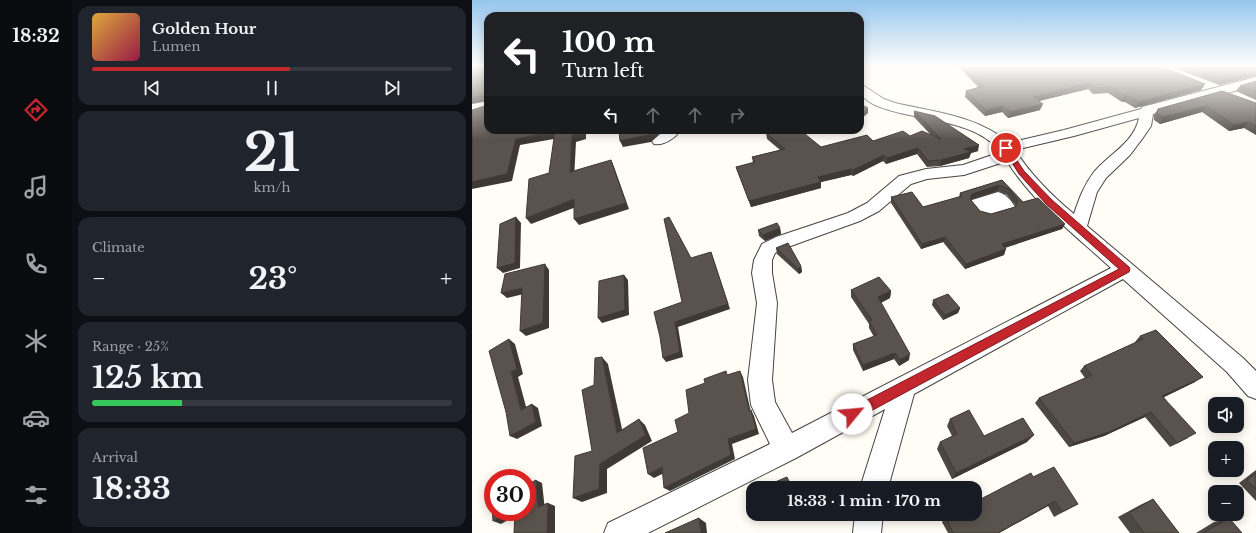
<!DOCTYPE html>
<meta charset="utf-8">
<style>
body{margin:0;font-family:"Libre Baskerville",serif;background:#20242c;color:#f1f3f6;height:100vh;display:flex;flex-direction:column;font-size:15px;white-space:nowrap}
*{box-sizing:border-box;margin:0}
p{font-size:13px;color:#9ea1a6}
.icon{flex:none;width:22px;height:22px;fill:none;stroke:currentColor;stroke-width:2;stroke-linecap:round;stroke-linejoin:round}
.map{position:relative;flex:1;overflow:hidden}
.drawer{display:flex;flex-direction:column;gap:6px;padding:6px;background:#0d0f14;width:400px}
.drawer>*{flex:none}
.guide{position:absolute;left:12px;top:12px;width:380px;height:122px;border-radius:12px;box-shadow:0 2px 10px #0003;background:#202124;color:#fff;overflow:hidden}
.fabs{position:absolute;left:736px;top:397px;display:grid;gap:8px}
.fabs a{display:grid;place-items:center;width:36px;height:36px;border-radius:8px;background:#171b24;box-shadow:0 2px 10px #0003;font-size:20px}
.speed{position:absolute;left:12px;top:469px;display:flex;gap:8px;font-size:20px;font-weight:700;text-align:center}
.speed>*{display:grid;place-content:center;width:52px;height:52px;border-radius:50%;background:#171b24;box-shadow:0 2px 10px #0003;line-height:1}
.speed .limit{border:6px solid #d22;background:#fff;color:#111}
.pin{position:absolute;display:grid;place-items:center;width:34px;height:34px;color:#fff;margin:-17px;border:2px solid #fff;border-radius:50%;box-shadow:0 1px 4px #0007}
.me{position:absolute;width:44px;margin:-22px;rotate:62deg;stroke-linejoin:round;filter:drop-shadow(0 0 3px #0008)}
.turn{display:flex;align-items:center;gap:14px;height:84px;padding:0 12px;font-size:18px}
.turn .icon{width:52px;height:52px;stroke-width:2.5}
.turn b{display:block;font-size:28px;line-height:34px}
.lanes{display:flex;align-items:center;height:38px;padding:0 12px;background:#0003;justify-content:center;gap:20px;direction:ltr}
.lanes .off{opacity:.35}
.big{font-size:30px;font-weight:800;line-height:1.1}
.drawer .tile{flex:1;display:flex;flex-direction:column;justify-content:center;gap:6px;min-width:0;padding:0 14px;border-radius:12px;background:#20242c}
.drawer .dial{align-items:center;gap:0}
.dial b{font-size:52px;line-height:1}
.song{display:flex;align-items:center;gap:12px}
.cover{width:48px;height:48px;border-radius:6px;background:linear-gradient(135deg,hsl(40 70% 55%),hsl(340 70% 35%))}
.played{height:4px;border-radius:2px;background:linear-gradient(90deg,#c4262e 55%,#363941 55%)}
.keys{display:flex;justify-content:space-around;direction:ltr}
.heat{display:flex;justify-content:space-between;align-items:center;font-size:22px;direction:ltr}
.charge{height:6px;border-radius:3px;background:linear-gradient(90deg,#34c759 25%,#363941 0)}
.trip{position:absolute;left:274px;top:481px;width:236px;height:40px;border-radius:12px;background:#171b24;box-shadow:0 2px 10px #0003;font-weight:800;line-height:40px;text-align:center}
main{display:flex;flex:1;min-height:0}
.tab-bar{display:flex;flex-direction:column;width:72px;justify-content:space-around;align-items:center;background:#090b0e;color:#9ea1a6}
.tab-bar .icon{width:28px;height:28px}
.tab-bar .selected{color:#c4262e}
.tab-bar b{font-size:18px;color:#f1f3f6}
.map>svg:first-child{display:block}
.lines{fill:none;stroke-linecap:round;stroke-linejoin:round}
.minor-casing{stroke:#444;stroke-width:2}
.minor{fill:#fff;fill-rule:evenodd}
.wall{fill:#4d4742;fill-rule:evenodd}
.shaded-wall{fill:#3f3936}
.building{fill:#5a524d;stroke:#3f3936;fill-rule:evenodd}
.route{fill:#c4262e;stroke:#7f191e}
</style>
<main>
<nav class="tab-bar">
<b>18:32</b>
<svg class="icon selected" aria-label="directions" viewBox="0 0 24 24"><path d="M12 3l9 9-9 9-9-9zM9 14v-3h6M13 9l2 2-2 2"/></svg>
<svg class="icon" aria-label="music" viewBox="0 0 24 24"><path d="M9 18V5l10-2v13"/><circle cx="6" cy="18" r="3"/><circle cx="16" cy="16" r="3"/></svg>
<svg class="icon" aria-label="phone" viewBox="0 0 24 24"><path d="M5 4h4l2 5-3 2q2 4 5 5l2-3 5 2v4C11 20 4 13 5 4z"/></svg>
<svg class="icon" aria-label="climate" viewBox="0 0 24 24"><path d="M12 3v18M4 7l16 10M4 17L20 7"/></svg>
<svg class="icon" aria-label="car" viewBox="0 0 24 24"><path d="M5 17H2v-5l4-1 3-4h7l3 4 3 1v5h-3M9 17h6M6 11h13"/><circle cx="7" cy="17" r="2"/><circle cx="17" cy="17" r="2"/></svg>
<svg class="icon" aria-label="filters" viewBox="0 0 24 24"><path d="M4 7h16M4 17h16"/><circle cx="9" cy="7" r="2"/><circle cx="15" cy="17" r="2"/></svg>
</nav>
<section class="drawer">
<div class="tile">
<div class="song"><i class="cover"></i><div><b>Golden Hour</b><p>Lumen</p></div></div>
<div class="played"></div>
<div class="keys"><svg class="icon" aria-label="previous" viewBox="0 0 24 24"><path d="M18 5L8 12l10 7zM5 5v14"/></svg><svg class="icon" aria-label="pause" viewBox="0 0 24 24"><path d="M8 5v14M16 5v14"/></svg><svg class="icon" aria-label="next" viewBox="0 0 24 24"><path d="M6 5l10 7-10 7zM19 5v14"/></svg></div>
</div>
<div class="tile dial"><b>21</b><p>km/h</p></div>
<div class="tile"><p>Climate</p>
<div class="heat"><a>−</a><b class="big">23°</b><a>+</a></div>
</div>
<div class="tile"><p>Range · 25%</p><b class="big">125 km</b><div class="charge"></div></div>
<div class="tile"><p>Arrival</p><b class="big">18:33</b></div>
</section>
<div class="map">
<svg width="784" height="533" viewBox="0 0 784 533">
<rect width="100%" height="100%" fill="#fffdf5"/>
<g class="lines">
<g class="minor-casing">
<g id="minor">
<path d="M784 77V85L681 114 679 126 670 139 658 155 634 178 625 192 615 226 771 358 784 371V399L776 396 755 372 651 279 442 394 416 488H388L413 409 324 458 176 533H132L136 523 298 444 279 405 276 380 285 303 280 273 282 260 290 244 304 237 376 213 395 203 427 176 454 169 491 165 529 152C501 117 442 122 403 105 398 103 393 98 388 95V85L392 86 412 99 423 103C462 112 506 116 537 143L592 130 669 109 670 107ZM667 118C662 143 637 154 622 172 612 185 607 199 602 214 579 195 559 175 543 150L602 136ZM535 161C561 203 603 235 639 268L320 433 303 402 300 380 305 303 300 273V260L303 253 316 247 388 221 407 211 439 184 455 179 492 175Z"/>
<path d="M193 130H209C203 138 192 146 182 144L180 141Z"/>
<path d="M526 192C534 194 539 200 543 207L541 211C521 217 511 225 498 204L500 200Z"/>
<path d="M383 514H411L409 533H381Z"/>
</g>
</g>
<use href="#minor" class="minor"/>
</g>
<g class="wall">
<path d="M486 66H688L733 84 729 90 663 108 653 102H650L636 93 621 94 616 89 567 101 568 110 536 118 530 112 513 116 493 97 494 91 506 87Z"/>
<path d="M697 66H784V76L747 85Z"/>
<path d="M784 81V100L764 91 768 86Z"/>
<path d="M784 103V135L772 128 757 131 730 112 688 124 682 120V115L686 109Z"/>
<path d="M442 111 506 151 499 153 497 158 468 166 455 167 445 154 414 164 411 161 381 176 379 175 349 182V188L279 207 264 167 281 163 280 157 308 150 295 139 294 133 349 147 401 141 458 134 442 117Z"/>
<path d="M530 180 551 202 593 224 590 229 533 248 532 255 493 269 471 242 449 249 419 203V197L451 207 487 197 488 193ZM526 191 535 195 544 206 543 207 519 214 508 211 499 200Z"/>
<path d="M308 228 309 234 293 241 287 236 286 230Z"/>
<path d="M304 248 329 266 330 272 327 274 305 254Z"/>
<path d="M379 290 419 291 418 298 409 303 437 360 427 366 422 359 391 371 381 350V344L402 337 397 328V324L379 297Z"/>
<path d="M461 300 488 308 486 313 471 320 460 305Z"/>
<path d="M668 336 723 382 692 397 716 438 698 447 673 417 632 436 597 447 563 403 567 398 613 378 608 371 612 366 664 343 663 342Z"/>
<path d="M478 419 512 436 555 442 480 479 465 449 468 442 480 436 475 426Z"/>
<path d="M784 470V501L767 483Z"/>
<path d="M561 477 606 504 582 517 576 506 527 533H476L470 522 474 517Z"/>
<path d="M681 499 707 533H658L646 517 670 504Z"/>
<path d="M757 518 770 533H724L742 522Z"/>
</g>
<g class="shaded-wall">
<path d="M784 71V76L747 85 751 80Z"/>
<path d="M618 83 616 89 559 103 561 97Z"/>
<path d="M733 84 729 90 663 108 667 102Z"/>
<path d="M12 95 16 101 0 104V97Z"/>
<path d="M653 96H656L653 102H650Z"/>
<path d="M571 104 568 110 536 118 538 112Z"/>
<path d="M531 106 530 112 513 116 514 110Z"/>
<path d="M734 106 730 112 688 124 691 117Z"/>
<path d="M396 108V113L388 120V115Z"/>
<path d="M777 122 772 128 757 131 762 125Z"/>
<path d="M110 130H114V139L104 142 102 179 98 172 100 135Z"/>
<path d="M181 130H190V131L179 142 151 147 148 141Z"/>
<path d="M83 131 87 138 48 145 40 181 0 189V182L44 139Z"/>
<path d="M507 145 506 151 499 153 497 158 468 166 469 160 492 149Z"/>
<path d="M446 148 445 154 414 164 415 158Z"/>
<path d="M412 155 411 161 381 176V170Z"/>
<path d="M139 160 142 167 157 209 107 225 102 219Z"/>
<path d="M379 169V175L349 182V188L279 207 277 201 346 177Z"/>
<path d="M527 185 526 191 499 199 497 205 500 194Z"/>
<path d="M102 199 107 206 59 224 54 218Z"/>
<path d="M44 217 49 223 48 268 31 273 25 268Z"/>
<path d="M593 224 590 229 528 249 530 244Z"/>
<path d="M308 228 309 234 293 241 291 235Z"/>
<path d="M473 237 471 242 449 249 450 244Z"/>
<path d="M534 249 532 255 493 269 494 264Z"/>
<path d="M239 252 258 309 206 327 211 357 194 362 191 358 203 322Z"/>
<path d="M73 264 77 270V328L54 336 48 331Z"/>
<path d="M329 266 330 272 327 274 326 269Z"/>
<path d="M152 275 156 280 157 315 130 323 126 318Z"/>
<path d="M50 288 56 293 35 298 29 293Z"/>
<path d="M419 291 418 298 406 304V297Z"/>
<path d="M488 308 486 313 471 320 473 315Z"/>
<path d="M37 339 43 344 51 374 46 377 56 414 49 410 39 372Z"/>
<path d="M423 353 422 359 391 371V365Z"/>
<path d="M438 354 437 360 427 366 428 360Z"/>
<path d="M130 357 136 364 152 438 145 433Z"/>
<path d="M268 371 271 377 280 417 277 411Z"/>
<path d="M731 377 723 382 684 401 690 396Z"/>
<path d="M60 404 66 408 70 426 45 439 38 436Z"/>
<path d="M279 410 282 416 287 434 260 444 263 459 198 491 192 488 256 439Z"/>
<path d="M679 412 673 417 632 436 597 447 602 443Z"/>
<path d="M167 419 173 425 180 441 135 469V493L110 502 101 498 128 464Z"/>
<path d="M562 435 555 442 480 479 484 473Z"/>
<path d="M190 467 196 471 182 478 176 474Z"/>
<path d="M315 477 317 480 319 488H318Z"/>
<path d="M64 480 70 483 73 510 66 507Z"/>
<path d="M583 501 576 506 527 533H526Z"/>
<path d="M76 503 83 506V533H75Z"/>
<path d="M39 512H51L29 524 21 521Z"/>
<path d="M227 518 234 523 235 533H229Z"/>
</g>
<g class="building">
<path d="M0 66H16V130H110L111 133 100 135 98 172 139 160 154 203 102 219V199L54 218 57 179 77 173 83 131 44 139 35 174 0 182V110L13 106 12 95 0 97Z"/>
<path d="M492 66H688L733 84 667 102 656 96H653L639 87 624 88 618 83 561 97 571 104 538 112 531 106 514 110 494 91 512 86Z"/>
<path d="M715 66H784V71L751 80Z"/>
<path d="M784 81V92L768 86Z"/>
<path d="M750 91 784 103V126L777 122 762 125 734 106 691 117 685 114 686 109Z"/>
<path d="M388 104 396 108 388 115Z"/>
<path d="M442 111 463 116 507 145 492 149 499 152 469 160 456 161 446 148 415 158 412 155 381 170 379 169 346 177 349 182 277 201 264 167 283 162 280 157 313 149 294 133 301 130H328L349 147 395 135 401 141 431 131 438 136 450 131 469 139Z"/>
<path d="M147 130H181L176 135 148 141Z"/>
<path d="M530 180 551 202 566 198 593 224 530 244 534 249 494 264 473 237 450 244 419 197 440 192 451 207 490 196 488 193ZM527 185 537 189 546 201 543 207 519 214 508 211 498 199 500 194Z"/>
<path d="M44 217 43 263 25 268 28 224Z"/>
<path d="M197 217 219 258 239 252 256 304 203 322 208 352 191 358 188 337 182 312 210 302 192 219Z"/>
<path d="M305 223 308 228 291 235 286 230Z"/>
<path d="M316 243 329 266 326 269 304 248Z"/>
<path d="M73 264 71 323 48 331 50 288 29 293 33 274Z"/>
<path d="M152 275 153 310 126 318 127 281Z"/>
<path d="M407 277 419 291 406 297 438 354 428 360 423 353 391 365 381 344 405 335 397 321 400 320 379 290Z"/>
<path d="M476 294 488 308 473 315 461 300Z"/>
<path d="M684 330 731 377 690 396 724 433 705 443 679 412 637 432 602 443 567 398 620 375 612 366 671 339 668 336Z"/>
<path d="M37 339 45 369 39 372 49 410 60 404 64 422 38 436 34 412 17 351Z"/>
<path d="M130 357 145 433 167 419 174 435 128 464 127 489 101 498 103 456 120 451 110 390 122 385 123 358Z"/>
<path d="M254 371 255 375 268 371 277 411 279 410 284 429 256 439 259 455 192 488 190 467 176 474 171 448 206 432 203 420 217 413 214 390 233 383 232 379Z"/>
<path d="M497 410 512 436 551 418 562 435 484 473 468 442 485 434 478 419Z"/>
<path d="M582 467 606 504 590 512 583 501 526 533H481L474 517 480 514H503V502L559 473 561 477Z"/>
<path d="M784 473V489L775 480Z"/>
<path d="M315 477 318 488H297L296 485Z"/>
<path d="M64 480 66 507 76 503 75 533H42L43 512H55V485Z"/>
<path d="M681 499 707 533H672L657 513Z"/>
<path d="M21 502V512H39L21 521 20 503Z"/>
<path d="M227 518 229 533H193Z"/>
<path d="M757 518 770 533H731Z"/>
</g>
<linearGradient id="sky" x2="0" y2="1"><stop stop-color="#95c6ee"/><stop offset="0.47" stop-color="#fffefa"/><stop offset="1" stop-color="#fffefa" stop-opacity="0"/></linearGradient>
<rect width="784" height="140" fill="url(#sky)"/>
<path class="route" d="M534 146 536 147 552 171 580 200 657 267 658 269 657 272 384 419 380 420 376 419 374 414 376 410 647 269 574 204 547 174 531 148Z"/>
</svg>
<div class="fabs">
<a><svg class="icon" aria-label="sound" viewBox="0 0 24 24"><path d="M4 9h4l5-4v14l-5-4H4zM17 9q2 3 0 6"/></svg></a>
<a>+</a>
<a>−</a>
</div>
<div class="speed"><div class="limit">30</div></div>
<div class="pin" style="left:534px;top:148px;background:#d93025"><svg class="icon" aria-label="arrive" viewBox="0 0 24 24"><path d="M6 21V4h12l-3 4 3 4H6"/></svg></div>
<svg class="me" style="left:380px;top:414px" viewBox="-20 -20 40 40"><circle r="19" fill="#fff"/><path d="M0-13L10 11 0 6-10 11z" fill="#c4262e"/></svg>
<div class="trip">18:33 · 1 min · 170 m</div>
<div class="guide">
<div class="turn"><svg class="icon" aria-label="left" viewBox="0 0 24 24"><path d="M17 20v-9H6M10 6l-5 5 5 5"/></svg><div><b>100 m</b>Turn left</div></div>
<div class="lanes"><svg class="icon" aria-label="left" viewBox="0 0 24 24"><path d="M17 20v-9H6M10 6l-5 5 5 5"/></svg><svg class="icon off" aria-label="ahead" viewBox="0 0 24 24"><path d="M12 20V5M6 11l6-6 6 6"/></svg><svg class="icon off" aria-label="ahead" viewBox="0 0 24 24"><path d="M12 20V5M6 11l6-6 6 6"/></svg><svg class="icon off" aria-label="right" viewBox="0 0 24 24"><path d="M7 20v-9h11M14 6l5 5-5 5"/></svg></div>
</div>
</div>
</main>
